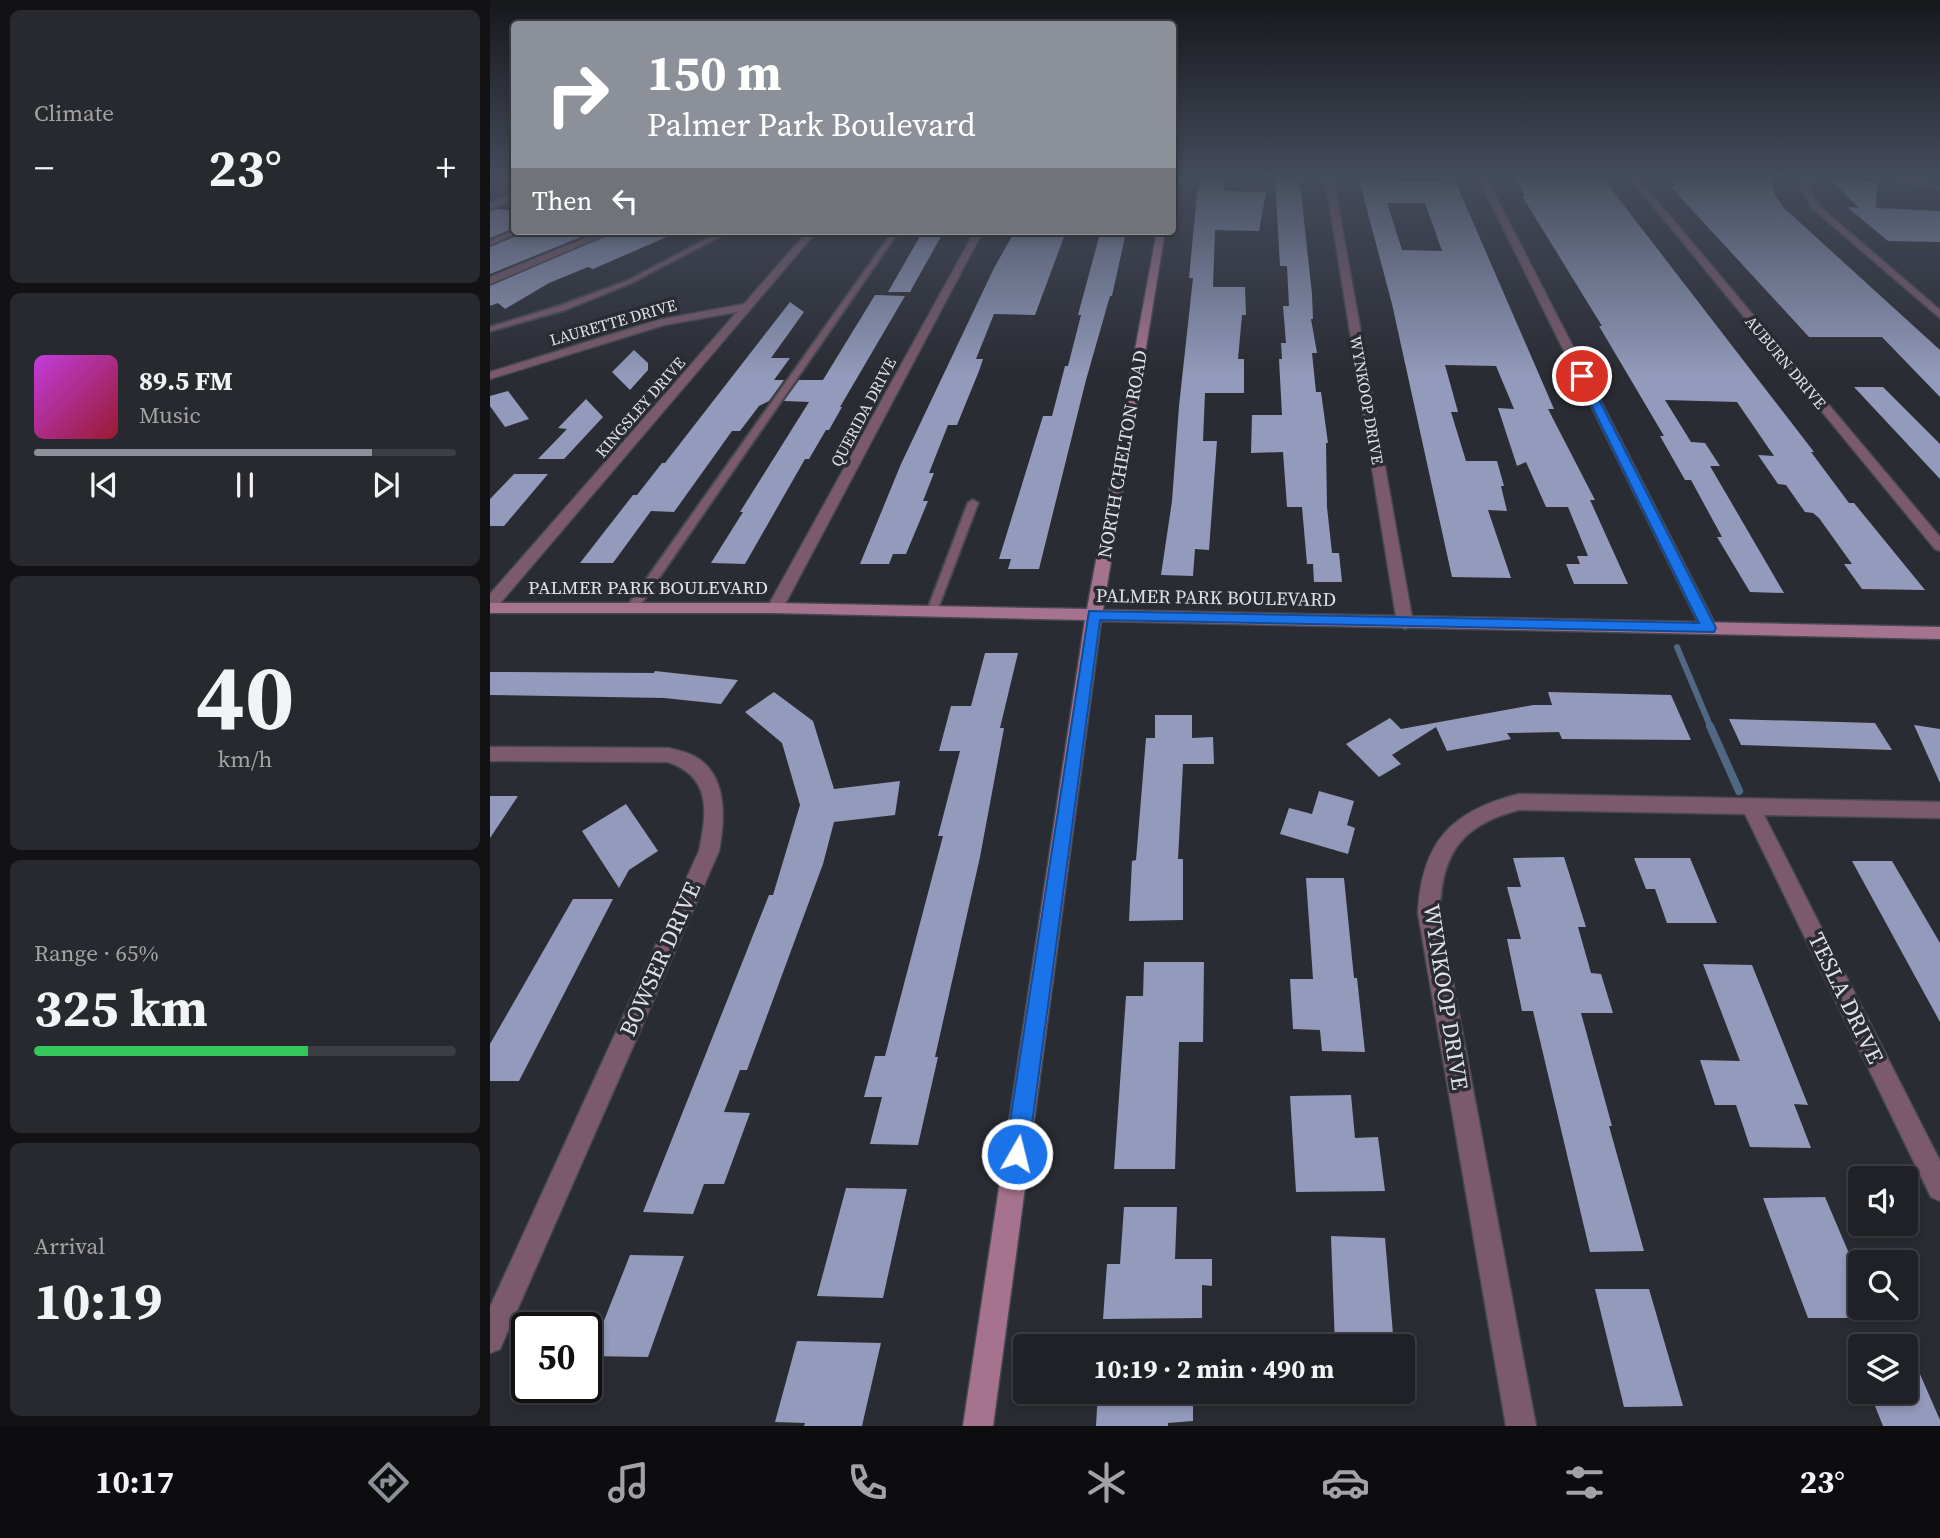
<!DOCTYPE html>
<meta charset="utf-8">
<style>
body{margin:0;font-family:"Source Serif 4",serif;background:#28292e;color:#f1f3f6;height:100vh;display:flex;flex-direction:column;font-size:26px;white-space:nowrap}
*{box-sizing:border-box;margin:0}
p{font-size:23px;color:#a2a3a7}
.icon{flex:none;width:38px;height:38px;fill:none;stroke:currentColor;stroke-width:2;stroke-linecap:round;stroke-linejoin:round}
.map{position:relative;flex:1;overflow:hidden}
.panel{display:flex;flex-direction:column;gap:10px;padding:10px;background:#121215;width:490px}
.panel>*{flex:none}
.top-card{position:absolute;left:21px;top:21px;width:665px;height:214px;border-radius:7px;box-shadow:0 4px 10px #0003,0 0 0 2px #3d3e43;background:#8c9099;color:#fff;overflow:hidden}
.controls{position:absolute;left:1358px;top:1166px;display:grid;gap:14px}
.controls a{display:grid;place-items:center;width:70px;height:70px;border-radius:7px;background:#202126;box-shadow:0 4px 10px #0003,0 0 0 2px #3d3e43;font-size:35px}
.speed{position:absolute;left:21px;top:1312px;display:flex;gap:14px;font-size:35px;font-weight:700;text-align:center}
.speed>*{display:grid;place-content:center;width:91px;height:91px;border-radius:50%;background:#202126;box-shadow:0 4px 10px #0003,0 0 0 2px #3d3e43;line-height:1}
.speed .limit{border:4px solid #111;border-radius:10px;background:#fff;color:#111}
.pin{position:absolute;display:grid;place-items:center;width:60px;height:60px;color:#fff;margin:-30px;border:4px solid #fff;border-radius:50%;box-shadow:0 2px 7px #0007}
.me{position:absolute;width:77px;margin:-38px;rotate:8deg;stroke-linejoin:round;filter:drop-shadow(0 0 5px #0008)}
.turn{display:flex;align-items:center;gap:24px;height:147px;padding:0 21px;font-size:32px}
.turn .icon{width:91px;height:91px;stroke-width:2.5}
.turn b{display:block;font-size:49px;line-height:60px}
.then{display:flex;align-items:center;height:66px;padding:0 21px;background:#0003;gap:14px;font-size:26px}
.big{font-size:52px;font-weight:700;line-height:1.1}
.panel .card{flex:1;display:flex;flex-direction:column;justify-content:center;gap:10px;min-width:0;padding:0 24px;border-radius:10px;background:#28292e}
.panel .dial{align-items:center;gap:0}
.dial b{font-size:91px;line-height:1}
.song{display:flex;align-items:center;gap:21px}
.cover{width:84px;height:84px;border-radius:10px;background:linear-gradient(135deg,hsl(290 70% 55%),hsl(350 70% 35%))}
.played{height:7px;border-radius:4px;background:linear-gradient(90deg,#8c9099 80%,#3d3e43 80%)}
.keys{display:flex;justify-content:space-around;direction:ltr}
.heat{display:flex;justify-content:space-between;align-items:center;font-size:38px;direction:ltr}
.charge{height:10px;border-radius:5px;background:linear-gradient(90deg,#34c759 65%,#3d3e43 0)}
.trip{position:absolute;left:523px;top:1334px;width:402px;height:70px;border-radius:7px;background:#202126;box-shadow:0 4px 10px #0003,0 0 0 2px #3d3e43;font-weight:700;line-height:70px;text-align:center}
.tab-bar{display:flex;height:112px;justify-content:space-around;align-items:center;background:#0d0d0f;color:#a2a3a7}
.tab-bar .icon{width:49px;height:49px}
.tab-bar .active{color:#8c9099}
.tab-bar b{font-size:32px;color:#f1f3f6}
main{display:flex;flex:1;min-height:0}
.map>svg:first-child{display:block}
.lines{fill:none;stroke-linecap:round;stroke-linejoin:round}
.stream-far1{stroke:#506881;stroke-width:6}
.stream{stroke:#506881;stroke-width:8}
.building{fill:#939abb;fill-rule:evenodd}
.lane-casing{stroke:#474950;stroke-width:4}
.street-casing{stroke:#474950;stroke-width:3}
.secondary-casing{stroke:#474950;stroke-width:3}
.lane{fill:#7b5a6b;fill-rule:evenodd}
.street{fill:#7b5a6b;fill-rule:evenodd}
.secondary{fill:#a6738e;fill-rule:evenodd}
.route{fill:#1a73e8;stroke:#114b97;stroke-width:2}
.labels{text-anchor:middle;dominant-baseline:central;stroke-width:7;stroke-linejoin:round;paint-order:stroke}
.far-street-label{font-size:16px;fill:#e0e1e6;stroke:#2a2c33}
.street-label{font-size:19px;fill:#e0e1e6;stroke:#2a2c33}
.near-street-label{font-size:23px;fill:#e0e1e6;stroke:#2a2c33}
</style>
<main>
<section class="panel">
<div class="card"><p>Climate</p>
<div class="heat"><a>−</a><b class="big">23°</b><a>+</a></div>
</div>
<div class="card">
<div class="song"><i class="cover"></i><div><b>89.5 FM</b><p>Music</p></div></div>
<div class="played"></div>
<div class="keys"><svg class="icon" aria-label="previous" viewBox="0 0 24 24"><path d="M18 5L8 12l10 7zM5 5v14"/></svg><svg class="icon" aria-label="pause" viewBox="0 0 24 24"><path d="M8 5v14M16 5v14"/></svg><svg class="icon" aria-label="next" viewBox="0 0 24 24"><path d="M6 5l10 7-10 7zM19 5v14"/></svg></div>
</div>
<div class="card dial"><b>40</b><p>km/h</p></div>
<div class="card"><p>Range · 65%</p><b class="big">325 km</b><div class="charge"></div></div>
<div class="card"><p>Arrival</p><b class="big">10:19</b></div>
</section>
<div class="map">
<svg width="1450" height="1426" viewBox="0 0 1450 1426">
<rect width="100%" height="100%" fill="#2a2c33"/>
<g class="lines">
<path class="stream-far1" d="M1187 647 1221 728"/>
<path class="stream" d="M1220 726 1249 791"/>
</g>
<g class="building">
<path d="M713 177H733L734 191 776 192 769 231 725 230 723 287H755L756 315H752L748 359H754V393H715L713 441H727L719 550 705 549 703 576 671 575 682 501 689 406 703 278H699L707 193Z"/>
<path d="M785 177H806L811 193 822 294 823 319H821L827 353H822L826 392H831L838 443H836L837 507 842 553H849L852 582H824L823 564H817L812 507H797L793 452 761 453 762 415H792L789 359H792L791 343H796L793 306H799L797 266H790Z"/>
<path d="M1024 177H1112L1324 452H1321L1359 503H1364L1435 590 1372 589 1354 564H1362L1329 518 1323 513 1315 512 1296 485 1288 484 1268 455 1284 456 1247 402 1175 400 1201 442 1215 443 1230 466H1220L1294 593 1260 592 1227 537H1232L1201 480H1195L1170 436H1174L1109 326H1112L1032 196H1035Z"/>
<path d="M1178 177H1280L1285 195 1294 208 1450 350V397L1392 337H1319L1180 186H1186Z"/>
<path d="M1338 177 1387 183 1386 208 1450 211V242L1398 241 1357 207 1369 208Z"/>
<path d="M869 180 966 183 1064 409H1058L1105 500H1100L1138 584H1084L1076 564H1090L1087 556H1098L1078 507H1056L1036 462 1027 466 1008 408 1024 409 1006 366 955 365 968 412H961L976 461H1007L1014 486H1011L1017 511 998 510 1021 578 962 577 902 304ZM897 203H935L952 251 912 250Z"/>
<path d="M8 209 24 211V228L0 238V211Z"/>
<path d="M64 231H106L0 274V247L34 233 50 237Z"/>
<path d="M127 231 188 232 103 269 98 267 59 283 15 309 8 303 0 306V286Z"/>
<path d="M433 231H454L420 292H398Z"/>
<path d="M525 231 551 232 549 236 574 237 545 315 504 314 486 359H493L489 371 467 425H458L439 473H444L433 501H438L416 554H403L399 564H370L411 464 504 268Z"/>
<path d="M609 237H635L622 296H620L596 380 549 569H518L521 559H509L553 416H562L575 366H578L591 315H588Z"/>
<path d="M385 295 415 296 350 407H352L339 430H336L319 459H315L255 564 221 563 253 512H250L319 402 294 401 309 380H333Z"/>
<path d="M300 302 314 312 281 358H300L284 380H294L279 401 269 406 250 431H242L184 512 161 511 123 563H90L143 495H147L172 463H175Z"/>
<path d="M144 350 158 363V370L140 390 122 372Z"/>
<path d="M1364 387H1393L1450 444V479Z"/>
<path d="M18 391 39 419 15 427 0 406V396Z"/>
<path d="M96 399 113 417 74 459H48L77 429 68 428Z"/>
<path d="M24 474H58L14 526H0V499Z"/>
<path d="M495 653H528L510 728H514L490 857 445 1057H448L428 1145 380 1144 392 1097H374L385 1056H395L453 836H448L470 751H449L461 706H481Z"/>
<path d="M165 671 248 680 231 704 174 698 0 695V672L164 673Z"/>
<path d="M284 692 323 721 344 789 410 781 405 815 344 822 333 864 257 1070H250L234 1112 260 1113 234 1184H214L203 1214 153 1212 279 895H283L310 805 292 743 255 712Z"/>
<path d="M1058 692 1181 695 1201 740 1072 739 1069 732 1017 733 1021 739 957 751 946 727 902 755 911 764 889 777 856 744 900 718 911 729 1043 705H1062Z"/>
<path d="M665 715H702V738L723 737 724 764H693L688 859H693V920L639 921 642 861 646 860 656 738H665Z"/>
<path d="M1239 719 1385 723 1402 750 1251 745Z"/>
<path d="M1424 725 1450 729V783Z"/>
<path d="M829 791 864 801 857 825 865 828 858 854 790 834 799 808 822 814Z"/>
<path d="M0 796H28L0 838Z"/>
<path d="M136 804 168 851 139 870 129 888 92 831Z"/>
<path d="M1074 857 1096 927H1088L1101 973 1111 974 1123 1013H1091L1122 1126H1119L1154 1251 1100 1252 1043 1011H1032L1017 939H1031L1017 887H1031L1023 858Z"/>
<path d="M1144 858H1200L1227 923H1177L1165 889H1156Z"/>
<path d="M1362 861H1402L1450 943V1022Z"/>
<path d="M816 878H854L864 978H867L875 1052 832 1051 830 1030 803 1029 800 979H823Z"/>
<path d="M83 899H123L29 1081H0V1044Z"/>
<path d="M654 962H714L713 1042H689L685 1169H624L636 996H653Z"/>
<path d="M1213 964 1262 965 1318 1105 1304 1104 1321 1148 1260 1147 1246 1105H1225L1210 1060 1250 1061Z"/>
<path d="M861 1095 865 1138 888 1137 895 1191 806 1192 800 1096Z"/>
<path d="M356 1188 417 1189 393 1298 327 1296Z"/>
<path d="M1335 1197 1358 1251H1370V1318H1318L1273 1198Z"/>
<path d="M634 1207H687L685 1259H722V1286L712 1285V1318L613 1319 617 1264H630Z"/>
<path d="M841 1236 895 1238 904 1346H845Z"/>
<path d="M140 1255 194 1256 158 1357 100 1356Z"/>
<path d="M1105 1289H1159L1193 1406 1134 1407Z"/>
<path d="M307 1341 391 1343 372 1426H314L315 1423 285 1422Z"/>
<path d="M1416 1342 1450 1420V1426H1393L1379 1391H1416Z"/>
<path d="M608 1391H703V1421L678 1423V1426H606Z"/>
</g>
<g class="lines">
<g class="lane-casing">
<g id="lane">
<path d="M24 231H32L0 245V241Z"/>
<path d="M232 231H240L141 283 75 310 0 331V327L69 306 137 281Z"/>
<path d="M403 231H409L146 611H138L137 608 138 605Z"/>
<path d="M483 500 488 503 447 611 442 615 438 614 437 611 478 503Z"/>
</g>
</g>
<g class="street-casing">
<g id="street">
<path d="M835 177H843L923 623 915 629 907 623Z"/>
<path d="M988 177H996L1227 628 1225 632 1219 634 1211 628Z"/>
<path d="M1139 177H1147L1450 537V551L1445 549Z"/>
<path d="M1313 177H1321L1319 188 1329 206 1450 310V318L1323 209 1311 188Z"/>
<path d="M1394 177H1409L1450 186V190Z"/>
<path d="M24 193V199L0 209V203Z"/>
<path d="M113 231H125L0 284V277Z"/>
<path d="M318 231H327L6 608 0 609V594L247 312 174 325 0 379V372L168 320 254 304Z"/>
<path d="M485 231H493L293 608 285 613 279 612 277 608Z"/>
<path d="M0 747 178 748C187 750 196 752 204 756 238 774 235 819 229 851L10 1349 0 1353V1307L209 851C217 813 222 777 178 762L0 761Z"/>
<path d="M1029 794 1450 802V818L1274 815 1450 1161V1201L1441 1197 1255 814 1029 810C971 825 951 854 950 913L1046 1426H1016L928 913C932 842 961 811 1029 794Z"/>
</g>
</g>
<g class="secondary-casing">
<path id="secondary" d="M667 231H675L613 610 1450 627V639L611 621 503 1426H473L595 620 285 613H0V603H285L597 609Z"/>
</g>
<use href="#lane" class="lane"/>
<use href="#street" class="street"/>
<use href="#secondary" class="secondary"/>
</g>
<linearGradient id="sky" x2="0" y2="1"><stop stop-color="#17181c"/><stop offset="0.47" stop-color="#444b5b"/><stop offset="1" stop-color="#444b5b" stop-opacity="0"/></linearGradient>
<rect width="1450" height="376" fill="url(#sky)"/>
<path class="route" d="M1092 373 1097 376 1226 628 1224 632 610 620 538 1154 535 1162 527 1165 519 1162 515 1154 599 611 1209 623 1087 376Z"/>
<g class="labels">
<g class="far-street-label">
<text transform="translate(123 322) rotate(-16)">LAURETTE DRIVE</text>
<text transform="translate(1296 362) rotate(50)">AUBURN DRIVE</text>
<text transform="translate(877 400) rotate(80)">WYNKOOP DRIVE</text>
<text transform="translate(150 407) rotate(-49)">KINGSLEY DRIVE</text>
<text transform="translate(373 412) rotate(-62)">QUERIDA DRIVE</text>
</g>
<g class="street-label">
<text transform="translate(632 454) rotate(-80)">NORTH CHELTON ROAD</text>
<text x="158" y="587">PALMER PARK BOULEVARD</text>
<text transform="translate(726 597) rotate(1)">PALMER PARK BOULEVARD</text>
</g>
<g class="near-street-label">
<text transform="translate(170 959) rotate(-66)">BOWSER DRIVE</text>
<text transform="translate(956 997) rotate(81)">WYNKOOP DRIVE</text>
<text transform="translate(1356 998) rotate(64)">TESLA DRIVE</text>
</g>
</g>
</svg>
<div class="controls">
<a><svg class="icon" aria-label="sound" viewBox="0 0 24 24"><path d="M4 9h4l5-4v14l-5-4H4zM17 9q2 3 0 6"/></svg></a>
<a><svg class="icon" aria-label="search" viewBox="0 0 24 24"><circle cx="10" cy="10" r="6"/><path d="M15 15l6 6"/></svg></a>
<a><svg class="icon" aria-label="layers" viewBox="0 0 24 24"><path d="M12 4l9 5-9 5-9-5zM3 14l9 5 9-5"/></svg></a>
</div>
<div class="speed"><div class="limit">50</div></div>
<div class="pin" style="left:1092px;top:376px;background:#d93025"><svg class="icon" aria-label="arrive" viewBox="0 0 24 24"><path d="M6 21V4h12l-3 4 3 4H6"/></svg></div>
<svg class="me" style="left:527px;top:1154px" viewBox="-20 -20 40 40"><circle r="17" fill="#1a73e8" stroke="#fff" stroke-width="3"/><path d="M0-11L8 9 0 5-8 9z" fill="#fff"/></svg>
<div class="trip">10:19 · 2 min · 490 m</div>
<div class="top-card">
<div class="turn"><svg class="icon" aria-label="right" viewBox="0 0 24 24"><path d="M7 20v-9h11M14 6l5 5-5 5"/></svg><div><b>150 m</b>Palmer Park Boulevard</div></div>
<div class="then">Then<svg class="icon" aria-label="left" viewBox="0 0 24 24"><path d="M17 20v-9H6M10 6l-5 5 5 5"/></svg></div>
</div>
</div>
</main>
<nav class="tab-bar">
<b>10:17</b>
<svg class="icon active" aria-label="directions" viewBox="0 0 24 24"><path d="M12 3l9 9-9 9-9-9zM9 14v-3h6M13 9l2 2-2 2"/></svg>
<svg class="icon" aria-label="music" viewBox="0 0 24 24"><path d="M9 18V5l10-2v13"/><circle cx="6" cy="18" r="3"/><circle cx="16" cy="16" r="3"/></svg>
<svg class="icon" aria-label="phone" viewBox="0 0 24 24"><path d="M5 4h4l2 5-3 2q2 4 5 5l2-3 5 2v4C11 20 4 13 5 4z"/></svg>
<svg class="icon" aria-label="climate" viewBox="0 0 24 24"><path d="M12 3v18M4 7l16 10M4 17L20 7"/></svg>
<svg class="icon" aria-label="car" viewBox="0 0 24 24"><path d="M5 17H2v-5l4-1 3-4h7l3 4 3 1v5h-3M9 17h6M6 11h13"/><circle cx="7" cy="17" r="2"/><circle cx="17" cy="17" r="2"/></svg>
<svg class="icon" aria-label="filters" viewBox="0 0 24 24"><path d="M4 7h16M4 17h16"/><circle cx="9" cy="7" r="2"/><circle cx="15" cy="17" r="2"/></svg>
<b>23°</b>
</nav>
